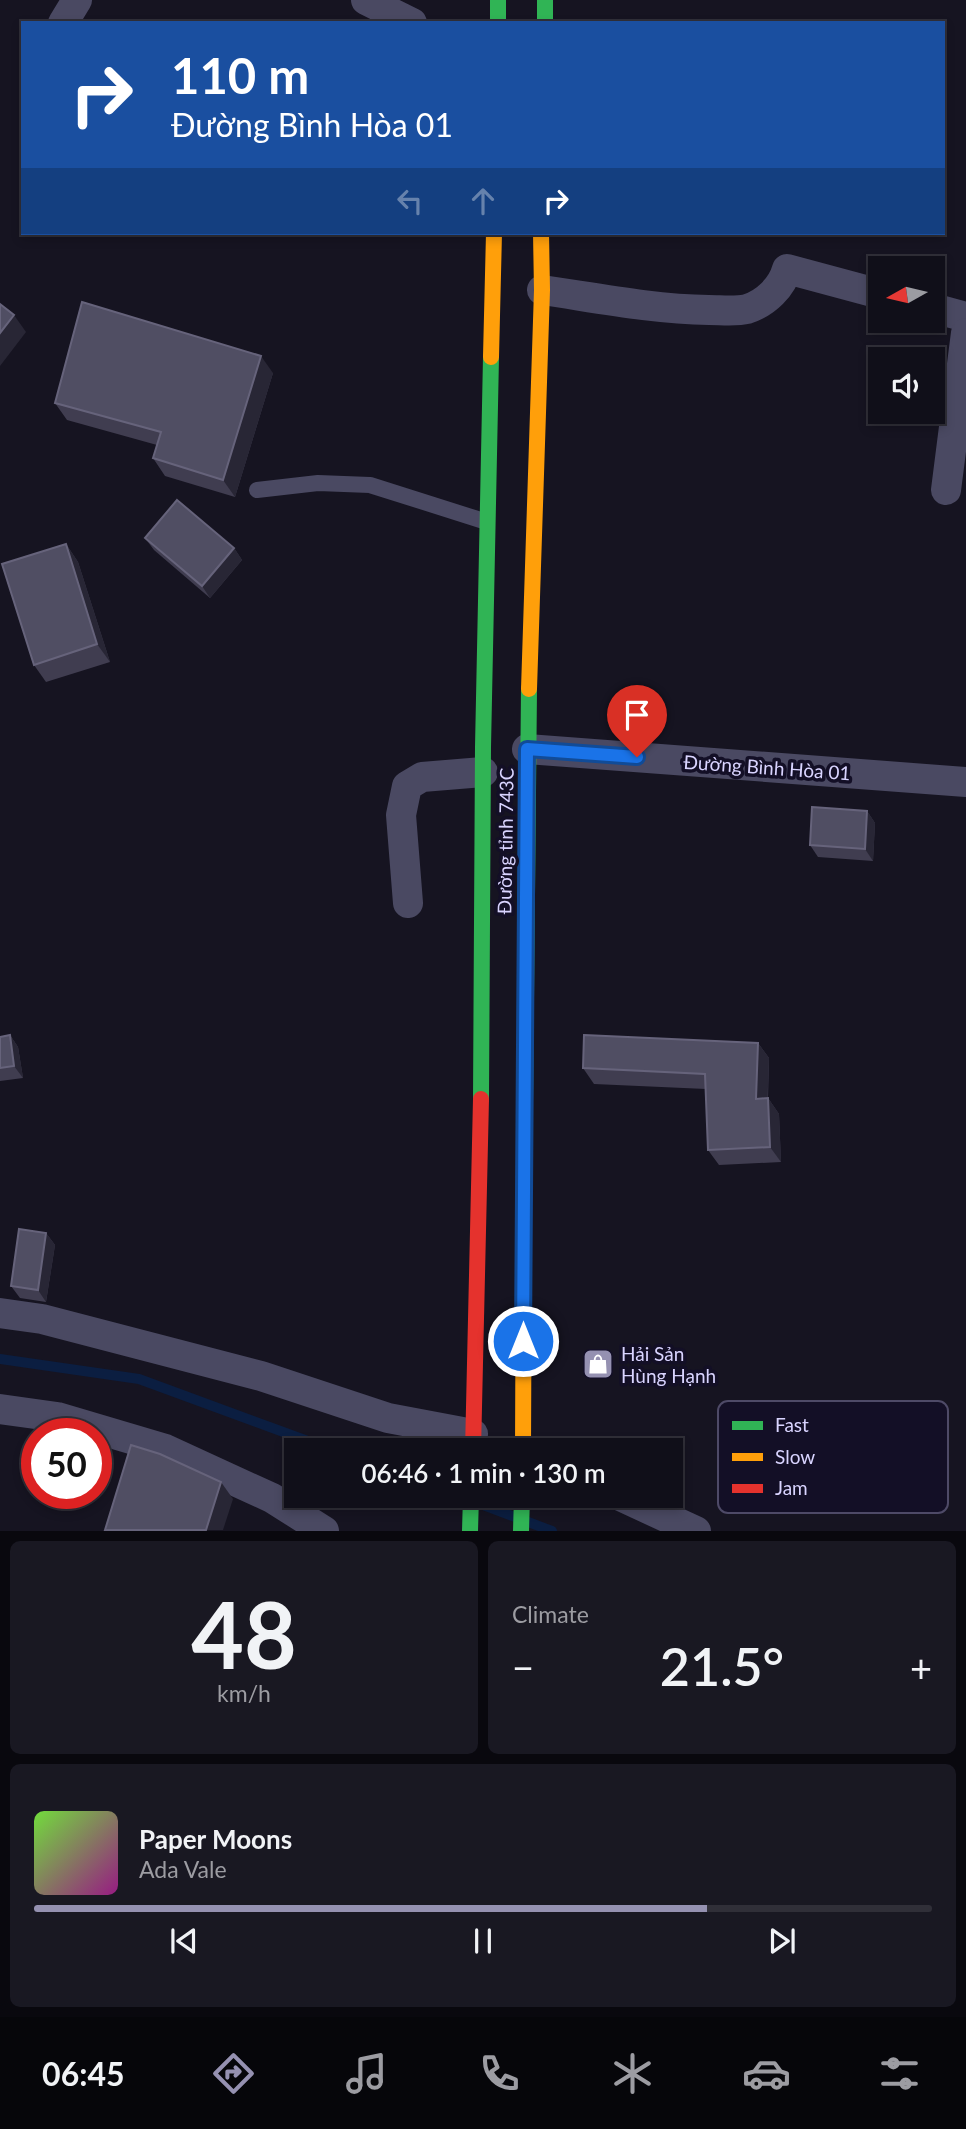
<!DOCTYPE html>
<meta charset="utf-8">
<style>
body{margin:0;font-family:Lato,sans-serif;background:#191822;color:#f1f3f6;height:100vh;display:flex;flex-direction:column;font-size:26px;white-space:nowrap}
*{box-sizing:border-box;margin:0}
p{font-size:23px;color:#9c9ca2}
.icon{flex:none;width:38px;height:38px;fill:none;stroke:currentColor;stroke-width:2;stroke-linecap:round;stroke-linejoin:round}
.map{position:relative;height:1531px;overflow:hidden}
.drawer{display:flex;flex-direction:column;gap:10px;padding:10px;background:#09080e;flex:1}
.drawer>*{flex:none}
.guide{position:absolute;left:21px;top:21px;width:924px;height:214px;border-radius:0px;box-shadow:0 4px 10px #0003,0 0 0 2px #302f38;background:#1a4fa0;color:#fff;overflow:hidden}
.needle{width:46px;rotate:262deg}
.buttons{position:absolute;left:868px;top:256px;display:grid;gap:14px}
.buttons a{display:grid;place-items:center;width:77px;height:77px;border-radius:0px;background:#100f19;box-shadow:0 4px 10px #0003,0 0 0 2px #302f38;font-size:35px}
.speed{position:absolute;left:21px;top:1418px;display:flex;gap:14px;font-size:35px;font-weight:700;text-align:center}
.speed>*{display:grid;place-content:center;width:91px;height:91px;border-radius:50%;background:#100f19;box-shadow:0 4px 10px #0003,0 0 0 2px #302f38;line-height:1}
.speed .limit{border:10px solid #d22;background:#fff;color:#111}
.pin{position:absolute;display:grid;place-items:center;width:60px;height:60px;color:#fff;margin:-72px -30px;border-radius:50% 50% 50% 0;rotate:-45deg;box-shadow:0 0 7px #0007}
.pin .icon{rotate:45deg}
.me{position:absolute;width:77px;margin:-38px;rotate:0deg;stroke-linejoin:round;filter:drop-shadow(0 0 5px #0008)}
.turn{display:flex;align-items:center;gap:24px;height:147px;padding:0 35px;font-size:32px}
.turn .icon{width:91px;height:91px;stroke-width:2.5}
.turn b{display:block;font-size:49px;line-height:60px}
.lanes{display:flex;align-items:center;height:66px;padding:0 35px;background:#0003;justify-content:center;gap:35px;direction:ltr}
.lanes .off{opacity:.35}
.big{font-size:52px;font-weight:600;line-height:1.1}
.drawer .tile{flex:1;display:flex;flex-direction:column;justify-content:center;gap:10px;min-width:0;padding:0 24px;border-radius:10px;background:#191822}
.drawer .dial{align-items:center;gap:0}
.dial b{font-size:91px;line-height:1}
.song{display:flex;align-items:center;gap:21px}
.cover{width:84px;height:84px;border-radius:10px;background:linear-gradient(135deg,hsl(100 70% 55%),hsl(310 70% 35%))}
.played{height:7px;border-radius:4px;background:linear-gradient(90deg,#9591b1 75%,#302f38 75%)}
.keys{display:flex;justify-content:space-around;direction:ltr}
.heat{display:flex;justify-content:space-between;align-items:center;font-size:38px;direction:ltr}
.drawer .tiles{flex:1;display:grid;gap:10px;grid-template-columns:1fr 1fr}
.tile:last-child{grid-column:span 2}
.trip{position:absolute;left:284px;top:1438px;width:399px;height:70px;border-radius:0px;background:#100f19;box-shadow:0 4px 10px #0003,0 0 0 2px #302f38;font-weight:600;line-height:70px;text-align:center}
.menu{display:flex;height:112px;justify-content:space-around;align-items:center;background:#06060a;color:#9c9ca2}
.menu .icon{width:49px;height:49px}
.menu .current{color:#9591b1}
.menu b{font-size:32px;color:#f1f3f6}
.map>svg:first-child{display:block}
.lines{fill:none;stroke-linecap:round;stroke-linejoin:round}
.stream{stroke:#0b1e41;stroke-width:10}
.lane{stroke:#4a4962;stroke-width:16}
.street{stroke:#4a4962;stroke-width:30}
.fast{stroke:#30b455;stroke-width:16}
.slow{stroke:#ff9f0a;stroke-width:16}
.jam{stroke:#e5322d;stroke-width:16}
.wall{fill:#403d50}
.shaded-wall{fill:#282635}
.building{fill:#504e63;stroke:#66637b;stroke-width:2}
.route-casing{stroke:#114b97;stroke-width:18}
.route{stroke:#1a73e8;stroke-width:12}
.labels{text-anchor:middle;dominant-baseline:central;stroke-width:7;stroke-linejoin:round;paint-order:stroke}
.street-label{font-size:19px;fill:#d9d4ff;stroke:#130f26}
.poi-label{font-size:19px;fill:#d9d4ff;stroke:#130f26;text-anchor:start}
.key{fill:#130f26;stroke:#4e4a67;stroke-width:2}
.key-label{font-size:19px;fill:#d9d4ff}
</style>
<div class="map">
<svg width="966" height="1531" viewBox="0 0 966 1531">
<rect width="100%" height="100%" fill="#161421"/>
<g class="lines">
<g class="stream">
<path d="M0 1359 139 1379 335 1451"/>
<path d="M478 1503 552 1531"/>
</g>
<path class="lane" d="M257 490 318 483 370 485 487 522"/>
<g class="street">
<path d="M366 0 412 23"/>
<path d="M63 23 77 0"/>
<path d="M542 290C597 298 653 309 709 310 721 310 735 312 747 309 766 303 782 287 787 269L880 294"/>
<path d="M933 308 966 317"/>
<path d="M946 490 966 333"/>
<path d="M527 749 966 782"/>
<path d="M408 903 401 815 407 786 422 777 483 772"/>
<path d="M0 1313 42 1319 261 1376 388 1418 473 1434"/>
<path d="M0 1409 57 1417 165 1449 272 1498 324 1531"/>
<path d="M620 1496 696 1531"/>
</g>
<g class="fast">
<path d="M498 0V23"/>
<path d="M545 0V23"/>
<path d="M481 1099 483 747 491 357"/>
<path d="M524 1206 529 689"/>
<path d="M470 1531 471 1496"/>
<path d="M521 1531 522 1496"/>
</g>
<g class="slow">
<path d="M491 357 494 233"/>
<path d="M529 689 542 290 541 233"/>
<path d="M523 1451 524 1206"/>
</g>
<path class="jam" d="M473 1451 481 1099"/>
</g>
<g class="wall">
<path d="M273 373 235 497 165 476 153 458 157 445 67 420 55 403Z"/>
<path d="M145 538 234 548 242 560 210 598 154 550Z"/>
<path d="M66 544 78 562 110 662 46 682 34 665Z"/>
<path d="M867 811 875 823 873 861 818 857 810 845Z"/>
<path d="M10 1035 18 1047 23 1078 0 1081V1037Z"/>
<path d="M758 1043 769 1058 768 1098 779 1114 781 1162 719 1165 708 1150 706 1089 594 1084 583 1068Z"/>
<path d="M46 1233 55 1245 46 1302 20 1298 11 1286Z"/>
</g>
<g class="shaded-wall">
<path d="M14 315 26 332 0 366V333Z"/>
<path d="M261 356 273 373 235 497 223 480Z"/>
<path d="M66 544 78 562 110 662 97 644Z"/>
<path d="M234 548 242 560 210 598 202 586Z"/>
<path d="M867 811 875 823 873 861 865 849Z"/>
<path d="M10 1035 18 1047 23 1078 14 1066Z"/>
<path d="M758 1043 769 1058 767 1114 756 1099Z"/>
<path d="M768 1098 779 1114 781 1162 770 1147Z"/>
<path d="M46 1233 55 1245 46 1302 38 1290Z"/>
<path d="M221 1482 233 1499 223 1530H206Z"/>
</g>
<g class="building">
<path d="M82 302 261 356 223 480 153 458 161 432 55 403Z"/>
<path d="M0 304 14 315 0 333Z"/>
<path d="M177 500 234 548 202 586 145 538Z"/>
<path d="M66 544 97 644 34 665 2 564Z"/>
<path d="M812 807 867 811 865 849 810 845Z"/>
<path d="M10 1035 14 1066 0 1068V1037Z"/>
<path d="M584 1035 758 1043 756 1099 768 1098 770 1147 708 1150 705 1074 583 1068Z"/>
<path d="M19 1229 46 1233 38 1290 11 1286Z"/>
<path d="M131 1445 160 1454 221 1482 206 1530H105Z"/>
</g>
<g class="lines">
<g class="route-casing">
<path id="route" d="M523 1341 527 749 637 757"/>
</g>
<use href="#route" class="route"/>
</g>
<defs>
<g id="shop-square" transform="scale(1.575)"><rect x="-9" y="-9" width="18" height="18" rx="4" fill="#9591b1" stroke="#130f26"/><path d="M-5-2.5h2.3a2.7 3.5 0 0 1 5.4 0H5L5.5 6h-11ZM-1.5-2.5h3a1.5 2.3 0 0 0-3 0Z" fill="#fff"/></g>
</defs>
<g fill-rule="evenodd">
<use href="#shop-square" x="598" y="1364"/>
</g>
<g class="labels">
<g class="street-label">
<text transform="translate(767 767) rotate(4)">Đường Bình Hòa 01</text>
<text transform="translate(505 841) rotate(-89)">Đường tỉnh 743C</text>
</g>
<g class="poi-label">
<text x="621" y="1353">Hải Sản<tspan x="621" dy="22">Hùng Hạnh</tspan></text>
</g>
</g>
<rect x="718" y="1401" width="230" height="112" rx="10" class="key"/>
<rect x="732" y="1421" width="31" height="9" fill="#30b455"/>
<rect x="732" y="1453" width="31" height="8" fill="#ff9f0a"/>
<rect x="732" y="1484" width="31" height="9" fill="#e5322d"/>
<g class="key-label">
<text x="775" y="1432">Fast</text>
<text x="775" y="1464">Slow</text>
<text x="775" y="1495">Jam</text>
</g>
</svg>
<div class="buttons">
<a><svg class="needle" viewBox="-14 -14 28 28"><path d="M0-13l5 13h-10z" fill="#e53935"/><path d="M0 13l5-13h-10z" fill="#9c9ca2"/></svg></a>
<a><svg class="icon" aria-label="sound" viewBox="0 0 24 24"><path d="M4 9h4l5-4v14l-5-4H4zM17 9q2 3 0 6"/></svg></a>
</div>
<div class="speed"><div class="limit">50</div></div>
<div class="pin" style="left:637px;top:757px;background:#d93025"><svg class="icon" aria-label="arrive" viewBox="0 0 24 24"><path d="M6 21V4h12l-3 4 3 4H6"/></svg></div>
<svg class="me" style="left:523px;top:1341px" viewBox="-20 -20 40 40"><circle r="17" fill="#1a73e8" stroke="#fff" stroke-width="3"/><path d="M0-11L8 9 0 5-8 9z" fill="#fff"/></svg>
<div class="trip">06:46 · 1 min · 130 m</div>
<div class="guide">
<div class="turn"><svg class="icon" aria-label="right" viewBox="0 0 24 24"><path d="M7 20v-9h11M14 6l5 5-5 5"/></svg><div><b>110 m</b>Đường Bình Hòa 01</div></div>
<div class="lanes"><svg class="icon off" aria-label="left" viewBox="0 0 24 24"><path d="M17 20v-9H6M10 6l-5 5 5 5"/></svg><svg class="icon off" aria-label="ahead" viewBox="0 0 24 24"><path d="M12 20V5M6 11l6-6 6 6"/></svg><svg class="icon" aria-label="right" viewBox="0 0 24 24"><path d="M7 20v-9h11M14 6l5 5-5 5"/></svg></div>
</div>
</div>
<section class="drawer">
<div class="tiles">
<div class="tile dial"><b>48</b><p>km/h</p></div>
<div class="tile"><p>Climate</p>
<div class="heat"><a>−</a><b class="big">21.5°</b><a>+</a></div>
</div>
<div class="tile">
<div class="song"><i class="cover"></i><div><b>Paper Moons</b><p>Ada Vale</p></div></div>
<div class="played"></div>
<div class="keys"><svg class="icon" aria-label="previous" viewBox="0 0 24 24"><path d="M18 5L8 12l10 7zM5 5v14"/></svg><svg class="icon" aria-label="pause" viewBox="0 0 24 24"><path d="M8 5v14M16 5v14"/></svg><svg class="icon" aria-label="next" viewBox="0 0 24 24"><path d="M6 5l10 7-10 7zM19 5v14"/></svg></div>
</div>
</div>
</section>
<nav class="menu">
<b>06:45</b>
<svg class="icon current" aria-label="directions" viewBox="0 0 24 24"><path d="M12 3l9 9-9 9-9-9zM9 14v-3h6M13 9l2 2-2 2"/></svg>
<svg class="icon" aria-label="music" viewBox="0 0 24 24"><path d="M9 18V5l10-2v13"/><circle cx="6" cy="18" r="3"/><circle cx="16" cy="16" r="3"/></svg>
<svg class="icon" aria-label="phone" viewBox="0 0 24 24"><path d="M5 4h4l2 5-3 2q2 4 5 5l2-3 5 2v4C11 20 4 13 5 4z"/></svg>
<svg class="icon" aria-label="climate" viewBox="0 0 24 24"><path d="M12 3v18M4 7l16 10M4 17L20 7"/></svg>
<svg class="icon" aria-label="car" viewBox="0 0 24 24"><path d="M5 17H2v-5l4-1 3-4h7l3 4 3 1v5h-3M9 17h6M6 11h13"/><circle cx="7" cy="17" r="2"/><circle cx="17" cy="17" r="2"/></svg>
<svg class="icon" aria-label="filters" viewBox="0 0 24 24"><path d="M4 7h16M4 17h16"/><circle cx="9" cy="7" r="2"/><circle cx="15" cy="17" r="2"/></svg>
</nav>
